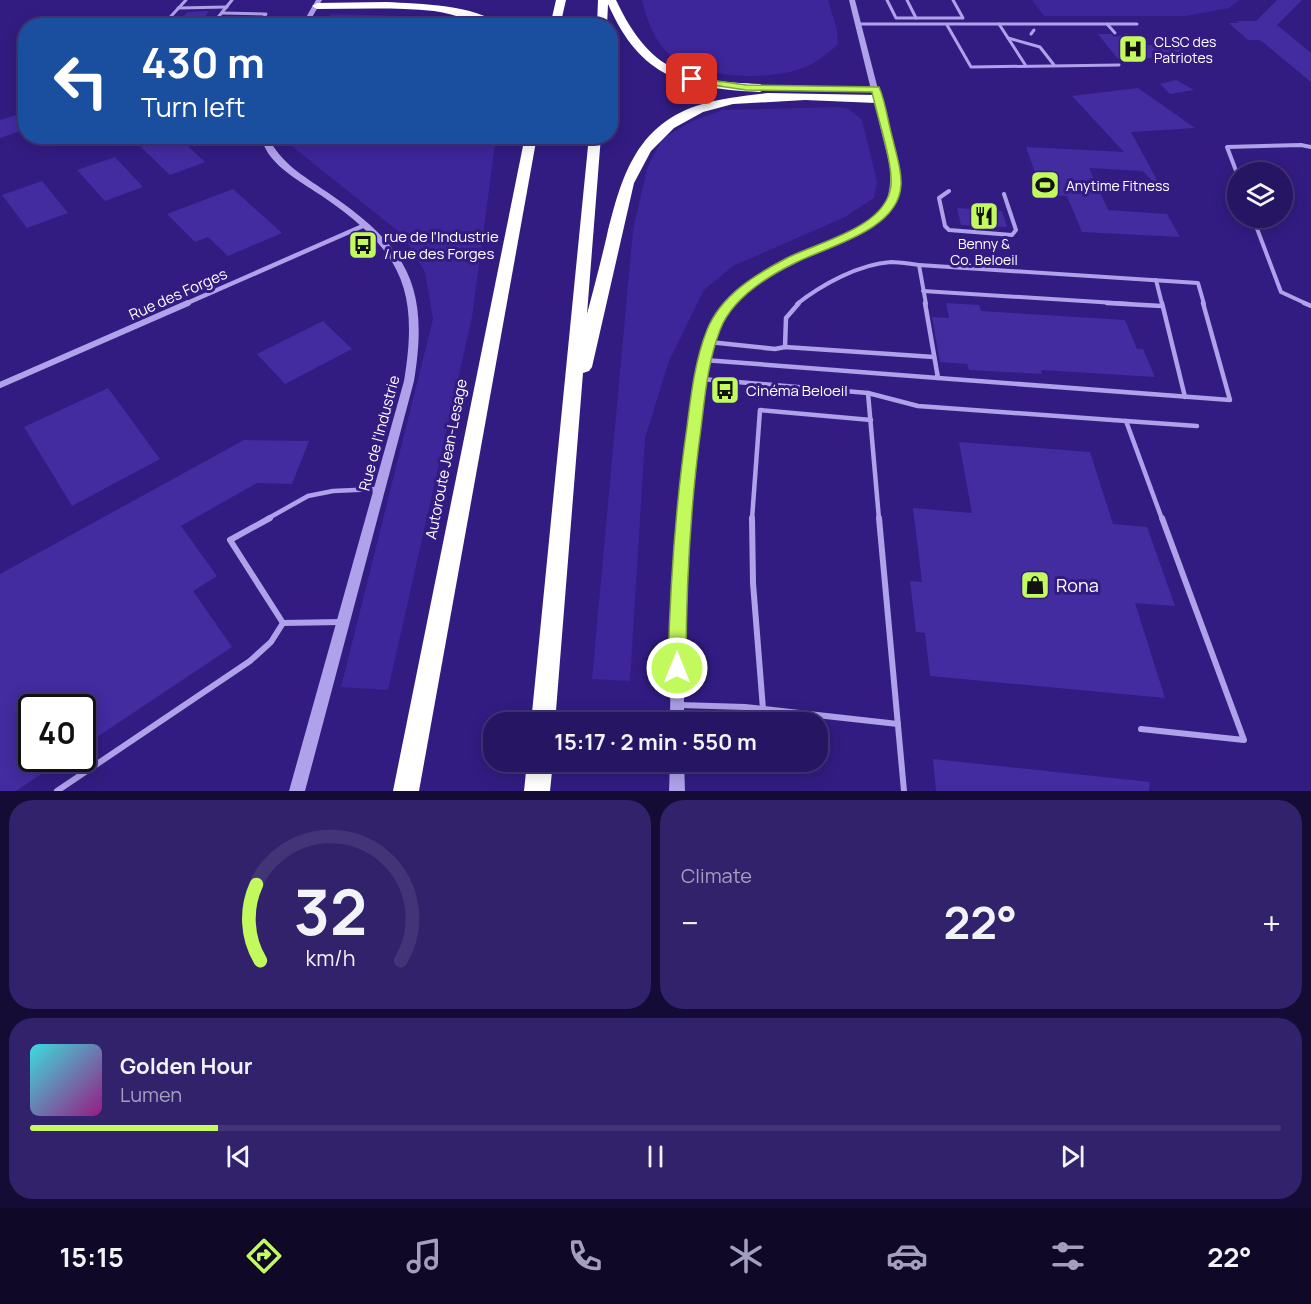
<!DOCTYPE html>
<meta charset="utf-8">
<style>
body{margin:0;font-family:Manrope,sans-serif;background:#32226b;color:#f1f3f6;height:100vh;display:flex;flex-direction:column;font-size:22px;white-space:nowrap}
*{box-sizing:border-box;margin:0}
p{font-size:20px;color:#a49fbe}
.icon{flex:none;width:33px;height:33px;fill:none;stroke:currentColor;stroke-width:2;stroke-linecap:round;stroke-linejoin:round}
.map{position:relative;height:791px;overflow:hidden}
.drawer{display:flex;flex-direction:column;gap:9px;padding:9px;background:#150c36;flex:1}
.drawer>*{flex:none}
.banner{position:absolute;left:18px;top:18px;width:600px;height:126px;border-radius:24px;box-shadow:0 3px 15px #0003,0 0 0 2px #423477;background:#1a4fa0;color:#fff;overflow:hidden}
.buttons{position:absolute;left:1227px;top:162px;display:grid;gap:12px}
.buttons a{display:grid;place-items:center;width:66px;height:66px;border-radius:50%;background:#261562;box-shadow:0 3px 15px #0003,0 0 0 2px #423477;font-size:30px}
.speed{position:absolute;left:18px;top:694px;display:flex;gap:12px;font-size:30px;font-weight:700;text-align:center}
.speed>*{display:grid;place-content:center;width:78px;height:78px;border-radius:50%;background:#261562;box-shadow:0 3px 15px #0003,0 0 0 2px #423477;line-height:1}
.speed .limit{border:3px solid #111;border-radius:9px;background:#fff;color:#111}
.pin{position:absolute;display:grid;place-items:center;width:51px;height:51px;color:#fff;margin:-26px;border-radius:12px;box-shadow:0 3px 9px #0006}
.me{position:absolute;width:66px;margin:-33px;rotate:0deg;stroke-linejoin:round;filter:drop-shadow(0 0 4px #0008)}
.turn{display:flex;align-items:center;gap:21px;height:126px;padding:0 24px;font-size:27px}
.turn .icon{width:78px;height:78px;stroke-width:2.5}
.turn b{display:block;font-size:42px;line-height:51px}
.big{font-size:45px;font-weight:700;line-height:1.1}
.drawer .widget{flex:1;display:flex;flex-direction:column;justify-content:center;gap:9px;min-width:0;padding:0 21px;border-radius:24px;background:#32226b}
.drawer .dial{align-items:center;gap:0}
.dial svg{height:156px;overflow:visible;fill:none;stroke:#423477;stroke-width:7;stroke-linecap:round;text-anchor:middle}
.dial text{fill:#f1f3f6;stroke:none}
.song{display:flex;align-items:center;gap:18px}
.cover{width:72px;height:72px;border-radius:9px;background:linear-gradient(135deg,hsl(180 70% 55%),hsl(310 70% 35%))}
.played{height:6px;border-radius:3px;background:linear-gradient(90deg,#c2fa5e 15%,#423477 15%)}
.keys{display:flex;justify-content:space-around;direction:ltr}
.heat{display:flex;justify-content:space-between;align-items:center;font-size:33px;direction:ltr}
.drawer .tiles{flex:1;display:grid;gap:9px;grid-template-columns:1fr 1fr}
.widget:last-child{grid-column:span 2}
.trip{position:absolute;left:483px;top:712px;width:345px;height:60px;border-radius:24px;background:#261562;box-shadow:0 3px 15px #0003,0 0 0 2px #423477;font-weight:700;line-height:60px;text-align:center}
.tab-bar{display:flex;height:96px;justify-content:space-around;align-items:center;background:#0f0827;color:#a49fbe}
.tab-bar .icon{width:42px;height:42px}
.tab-bar .active{color:#c2fa5e}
.tab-bar b{font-size:27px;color:#f1f3f6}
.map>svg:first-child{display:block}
.green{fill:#3d259a}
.building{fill:#432ba0}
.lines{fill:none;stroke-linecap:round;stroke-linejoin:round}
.service-far3{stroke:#afa1ea;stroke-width:3}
.service-far2{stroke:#afa1ea;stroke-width:4}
.service-far1{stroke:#afa1ea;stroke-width:4.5}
.service{stroke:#afa1ea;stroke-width:6}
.minor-far1{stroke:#afa1ea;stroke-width:4.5}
.minor{stroke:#afa1ea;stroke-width:6}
.tertiary{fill:#afa1ea;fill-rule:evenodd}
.motorway{fill:#fff;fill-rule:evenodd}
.route{fill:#c2fa5e;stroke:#7ea23d;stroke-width:1.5}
.labels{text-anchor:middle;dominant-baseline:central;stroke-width:6;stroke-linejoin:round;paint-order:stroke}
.far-poi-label{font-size:14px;fill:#fff;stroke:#321c82;text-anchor:start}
.poi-label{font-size:15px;fill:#fff;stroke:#321c82;text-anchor:start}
.street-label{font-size:15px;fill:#fff;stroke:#321c82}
.near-poi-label{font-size:18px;fill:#fff;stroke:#321c82;text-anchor:start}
</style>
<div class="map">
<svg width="1311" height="791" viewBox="0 0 1311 791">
<rect width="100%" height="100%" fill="#321c82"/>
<g class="green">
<path d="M642 0H828L837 30 838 45C830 51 821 59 812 64 777 83 693 80 665 50 653 37 646 17 642 0Z"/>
<path d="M1032 0H1239L1229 8 1185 16H1044Z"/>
<path d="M331 14 434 17 459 25H324Z"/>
<path d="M837 107 849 109 862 120 877 181 874 198 845 217 733 266 704 290 669 361 645 438 630 681 592 679 633 230 647 169 662 139 692 121 722 110Z"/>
<path d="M286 137H496L472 317 388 690 341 687 433 319 425 272 403 235 293 147Z"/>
</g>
<g class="building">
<path d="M1277 0H1302L1277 25 1311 53V82L1264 43 1259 40H1248L1229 23H1239L1236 21H1256Z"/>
<path d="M209 11 198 26H175L187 12Z"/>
<path d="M1098 34H1111L1115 37 1128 34 1137 45H1177L1189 58H1117Z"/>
<path d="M1176 80 1194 90 1170 94 1160 84Z"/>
<path d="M1138 88 1195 128 1131 132 1157 180 1153 182 1143 171 1089 168 1108 210 1167 214 1180 237 1082 232 1067 196 1043 195 1026 147 1124 152 1072 96Z"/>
<path d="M26 112V129L0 138V120Z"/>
<path d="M170 136H177L205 162 170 175 141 147Z"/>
<path d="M115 157 143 187 105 201 77 170Z"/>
<path d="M42 181 68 213 27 228 2 195Z"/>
<path d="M233 189 282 233 228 256 208 237 195 242 167 214Z"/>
<path d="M957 208 1002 211 1007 227 961 225Z"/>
<path d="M946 303 979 305 981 311 1125 320 1137 349H1143L1155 377 1041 370 1042 374 969 370 967 364 940 362 932 317 949 318Z"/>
<path d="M323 321 352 349 285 384 257 354Z"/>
<path d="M108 388 160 459 72 506 24 427Z"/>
<path d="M244 440 309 441 292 484 257 483 181 526 217 576 193 591 232 647 82 747V708H32V759H64L16 791H0V574Z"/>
<path d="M959 442 1090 452 1113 524 1147 527 1175 606 1135 603 1165 698 930 676 925 633 916 632 910 581 922 582 913 508 972 513Z"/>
<path d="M933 759 1150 782 1149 791H936Z"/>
</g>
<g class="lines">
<g class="service-far3">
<path d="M887 0 896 18H916"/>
<path d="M907 0 916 18H963L953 0"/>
<path d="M178 8 227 7"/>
<path d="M222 13 266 14 258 26"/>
<path d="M859 24H1137"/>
<path d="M999 24 1026 66"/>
<path d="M1107 24 1115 33"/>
<path d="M947 25 971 67 1119 65"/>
<path d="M162 26 186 0"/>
<path d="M211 26 232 0"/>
<path d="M1031 34 1034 30"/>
<path d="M1008 38 1040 47 1054 65"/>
</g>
<g class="service-far2">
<path d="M1238 176 1227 147 1301 145 1311 147"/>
<path d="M949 191 939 198 945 226 949 230 1012 235 1016 230 1004 194"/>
<path d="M1253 218 1281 292 1307 304"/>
<path d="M919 265 1198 283 1204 304"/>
<path d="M1156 280 1162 304"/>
<path d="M923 291 1131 304"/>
<path d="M797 304C821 285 859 264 891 262 900 262 910 264 919 265L926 304"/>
</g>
<g class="service-far1">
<path d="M1107 303 1162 306"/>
<path d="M1162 303 1185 397"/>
<path d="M1304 303 1311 306"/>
<path d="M709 342 775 349 785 347 934 357"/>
<path d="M785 347 786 318 799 303"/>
<path d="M704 360 938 378 925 303"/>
<path d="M938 378 1230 400 1203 303"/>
<path d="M701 379 868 393 879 519"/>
<path d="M868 393 918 406 1126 421 1162 519"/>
<path d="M1126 421 1197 426"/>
<path d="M267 519 308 496 333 491 377 489"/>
<path d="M752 519 760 410 871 420"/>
</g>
<g class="service">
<path d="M270 518 230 540 283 623"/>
<path d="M752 518 753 583 763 709"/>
<path d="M879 518 904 791"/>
<path d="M283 623 341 622"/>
<path d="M679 705 745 707 898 724"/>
<path d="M1141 729 1244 740 1162 518"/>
<path d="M57 791 250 661 271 642 283 623"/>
</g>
<path class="minor-far1" d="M185 304 365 225"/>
<path class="minor" d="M0 385 188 303"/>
<g class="tertiary">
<path d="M316 0H322L307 26H301Z"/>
<path d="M849 0H855L898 167C898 180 898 191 893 203 879 235 828 247 798 260 770 273 740 291 724 318 706 348 704 385 700 419 686 520 684 621 684 723H670C671 623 674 523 688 423 694 386 697 346 717 314 735 287 764 269 792 257 820 244 871 232 885 203 891 191 890 180 890 167Z"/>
<path d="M260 136H267C282 164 302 175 327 192 406 246 430 284 414 381L305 791H289L404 381C420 286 399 249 322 196 304 184 280 171 268 153 265 148 262 142 260 136Z"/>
<path d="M670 762H684L685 791H669Z"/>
</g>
<g class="motorway">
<path d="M556 0H566L560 26H550Z"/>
<path d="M598 0H616C650 72 685 81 760 84L766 88 760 92C684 88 641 79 608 4L607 26H597Z"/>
<path d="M386 2C420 4 474 4 502 26 479 26 457 14 434 11 395 7 356 9 317 9L312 6 317 3Z"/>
<path d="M768 93 876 95 882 99 876 103 805 100 733 104 703 112 674 128 651 151 634 183 592 367 589 371 583 373 555 723H531L589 136H601L587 314C594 288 601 261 607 235 621 179 635 127 696 106 720 98 744 96 768 93Z"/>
<path d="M525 136H537L419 791H393Z"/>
<path d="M527 762H553L550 791H524Z"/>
</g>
</g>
<path class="route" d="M689 77 746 85 879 87C886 103 888 123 893 140 896 154 902 170 901 185 899 230 829 246 797 262 768 276 732 298 720 330 708 361 705 395 701 428 690 508 686 587 686 668L683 674 677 676 671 674 668 668C670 587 675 508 687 427 691 395 695 360 707 330 721 295 756 274 787 258 818 242 886 228 891 186 893 162 877 116 872 92L746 90 692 82 689 81Z"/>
<defs>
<g id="hospital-square" transform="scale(1.5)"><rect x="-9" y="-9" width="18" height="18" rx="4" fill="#c2fa5e" stroke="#321c82"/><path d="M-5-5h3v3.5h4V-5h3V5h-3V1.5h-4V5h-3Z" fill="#111"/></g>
<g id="stadium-square" transform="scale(1.5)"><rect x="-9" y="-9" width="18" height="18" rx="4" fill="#c2fa5e" stroke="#321c82"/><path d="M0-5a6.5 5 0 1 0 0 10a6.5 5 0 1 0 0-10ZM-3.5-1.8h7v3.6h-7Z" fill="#111"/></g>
<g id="restaurant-square" transform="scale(1.5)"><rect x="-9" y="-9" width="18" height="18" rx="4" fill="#c2fa5e" stroke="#321c82"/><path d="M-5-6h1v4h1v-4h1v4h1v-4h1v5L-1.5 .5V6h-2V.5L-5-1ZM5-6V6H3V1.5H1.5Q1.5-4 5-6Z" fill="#111"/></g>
<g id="bus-square" transform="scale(1.5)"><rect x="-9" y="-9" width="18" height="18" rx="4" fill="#c2fa5e" stroke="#321c82"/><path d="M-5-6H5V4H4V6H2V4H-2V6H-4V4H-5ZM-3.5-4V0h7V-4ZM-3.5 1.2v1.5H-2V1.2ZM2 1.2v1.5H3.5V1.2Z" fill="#111"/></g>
<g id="shop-square" transform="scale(1.5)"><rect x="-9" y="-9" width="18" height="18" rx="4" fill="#c2fa5e" stroke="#321c82"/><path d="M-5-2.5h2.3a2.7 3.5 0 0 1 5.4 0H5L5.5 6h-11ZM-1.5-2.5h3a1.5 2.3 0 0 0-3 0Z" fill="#111"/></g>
</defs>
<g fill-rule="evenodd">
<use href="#hospital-square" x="1133" y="49"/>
<use href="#stadium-square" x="1045" y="185"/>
<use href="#restaurant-square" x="984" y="216"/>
<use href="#bus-square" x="363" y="245"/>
<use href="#bus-square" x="725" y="390"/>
<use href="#shop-square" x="1035" y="585"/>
</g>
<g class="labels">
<g class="far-poi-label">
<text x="1154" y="41">CLSC des<tspan x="1154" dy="16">Patriotes</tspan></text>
<text x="1066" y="185">Anytime Fitness</text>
<text x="984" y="243" text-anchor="middle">Benny &amp;<tspan x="984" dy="16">Co. Beloeil</tspan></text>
</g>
<g class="poi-label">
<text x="384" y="236">rue de l'Industrie<tspan x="384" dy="17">/ rue des Forges</tspan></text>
<text x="746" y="390">Cinéma Beloeil</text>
</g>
<g class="street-label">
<text transform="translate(178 294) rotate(-24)">Rue des Forges</text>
<text transform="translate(379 433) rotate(-75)">Rue de l'Industrie</text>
<text transform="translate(446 459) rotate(-79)">Autoroute Jean-Lesage</text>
</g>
<g class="near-poi-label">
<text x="1056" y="585">Rona</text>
</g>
</g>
</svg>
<div class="buttons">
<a><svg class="icon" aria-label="layers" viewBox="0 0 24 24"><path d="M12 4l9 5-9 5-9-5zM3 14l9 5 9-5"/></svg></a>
</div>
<div class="speed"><div class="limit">40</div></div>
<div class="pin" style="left:692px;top:79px;background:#d93025"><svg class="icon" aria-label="arrive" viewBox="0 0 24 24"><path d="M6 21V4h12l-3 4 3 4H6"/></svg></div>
<svg class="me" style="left:677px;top:668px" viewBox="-20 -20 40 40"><circle r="17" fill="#c2fa5e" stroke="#fff" stroke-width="3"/><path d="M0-11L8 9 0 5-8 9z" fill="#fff"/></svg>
<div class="trip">15:17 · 2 min · 550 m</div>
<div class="banner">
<div class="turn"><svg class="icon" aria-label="left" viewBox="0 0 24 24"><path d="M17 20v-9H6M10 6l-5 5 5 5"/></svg><div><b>430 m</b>Turn left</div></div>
</div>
</div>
<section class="drawer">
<div class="tiles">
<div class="widget dial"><svg viewBox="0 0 100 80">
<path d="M14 69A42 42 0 1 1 86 69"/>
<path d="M14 69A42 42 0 0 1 12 30" stroke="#c2fa5e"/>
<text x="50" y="56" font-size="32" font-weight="700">32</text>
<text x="50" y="72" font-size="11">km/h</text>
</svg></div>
<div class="widget"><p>Climate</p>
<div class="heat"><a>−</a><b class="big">22°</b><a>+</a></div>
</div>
<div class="widget">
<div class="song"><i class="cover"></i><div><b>Golden Hour</b><p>Lumen</p></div></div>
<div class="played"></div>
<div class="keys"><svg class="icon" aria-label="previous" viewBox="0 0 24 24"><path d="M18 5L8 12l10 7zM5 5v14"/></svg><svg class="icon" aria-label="pause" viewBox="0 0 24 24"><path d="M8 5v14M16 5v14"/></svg><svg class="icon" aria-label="next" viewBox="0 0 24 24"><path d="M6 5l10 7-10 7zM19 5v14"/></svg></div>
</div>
</div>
</section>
<nav class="tab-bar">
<b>15:15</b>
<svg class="icon active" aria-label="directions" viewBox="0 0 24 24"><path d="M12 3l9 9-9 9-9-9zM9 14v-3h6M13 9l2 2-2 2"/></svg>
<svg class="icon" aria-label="music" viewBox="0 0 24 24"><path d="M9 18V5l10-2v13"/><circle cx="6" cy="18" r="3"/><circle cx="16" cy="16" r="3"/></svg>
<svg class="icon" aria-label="phone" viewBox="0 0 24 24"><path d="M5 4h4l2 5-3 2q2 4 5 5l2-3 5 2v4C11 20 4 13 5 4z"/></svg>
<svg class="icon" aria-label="climate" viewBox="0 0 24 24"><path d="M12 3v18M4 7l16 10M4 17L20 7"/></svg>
<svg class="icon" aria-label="car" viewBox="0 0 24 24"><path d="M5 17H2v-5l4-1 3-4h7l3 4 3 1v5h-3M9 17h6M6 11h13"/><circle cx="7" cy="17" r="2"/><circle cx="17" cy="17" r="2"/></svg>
<svg class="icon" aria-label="filters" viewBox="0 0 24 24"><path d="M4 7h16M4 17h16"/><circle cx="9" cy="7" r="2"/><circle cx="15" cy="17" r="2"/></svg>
<b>22°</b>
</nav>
